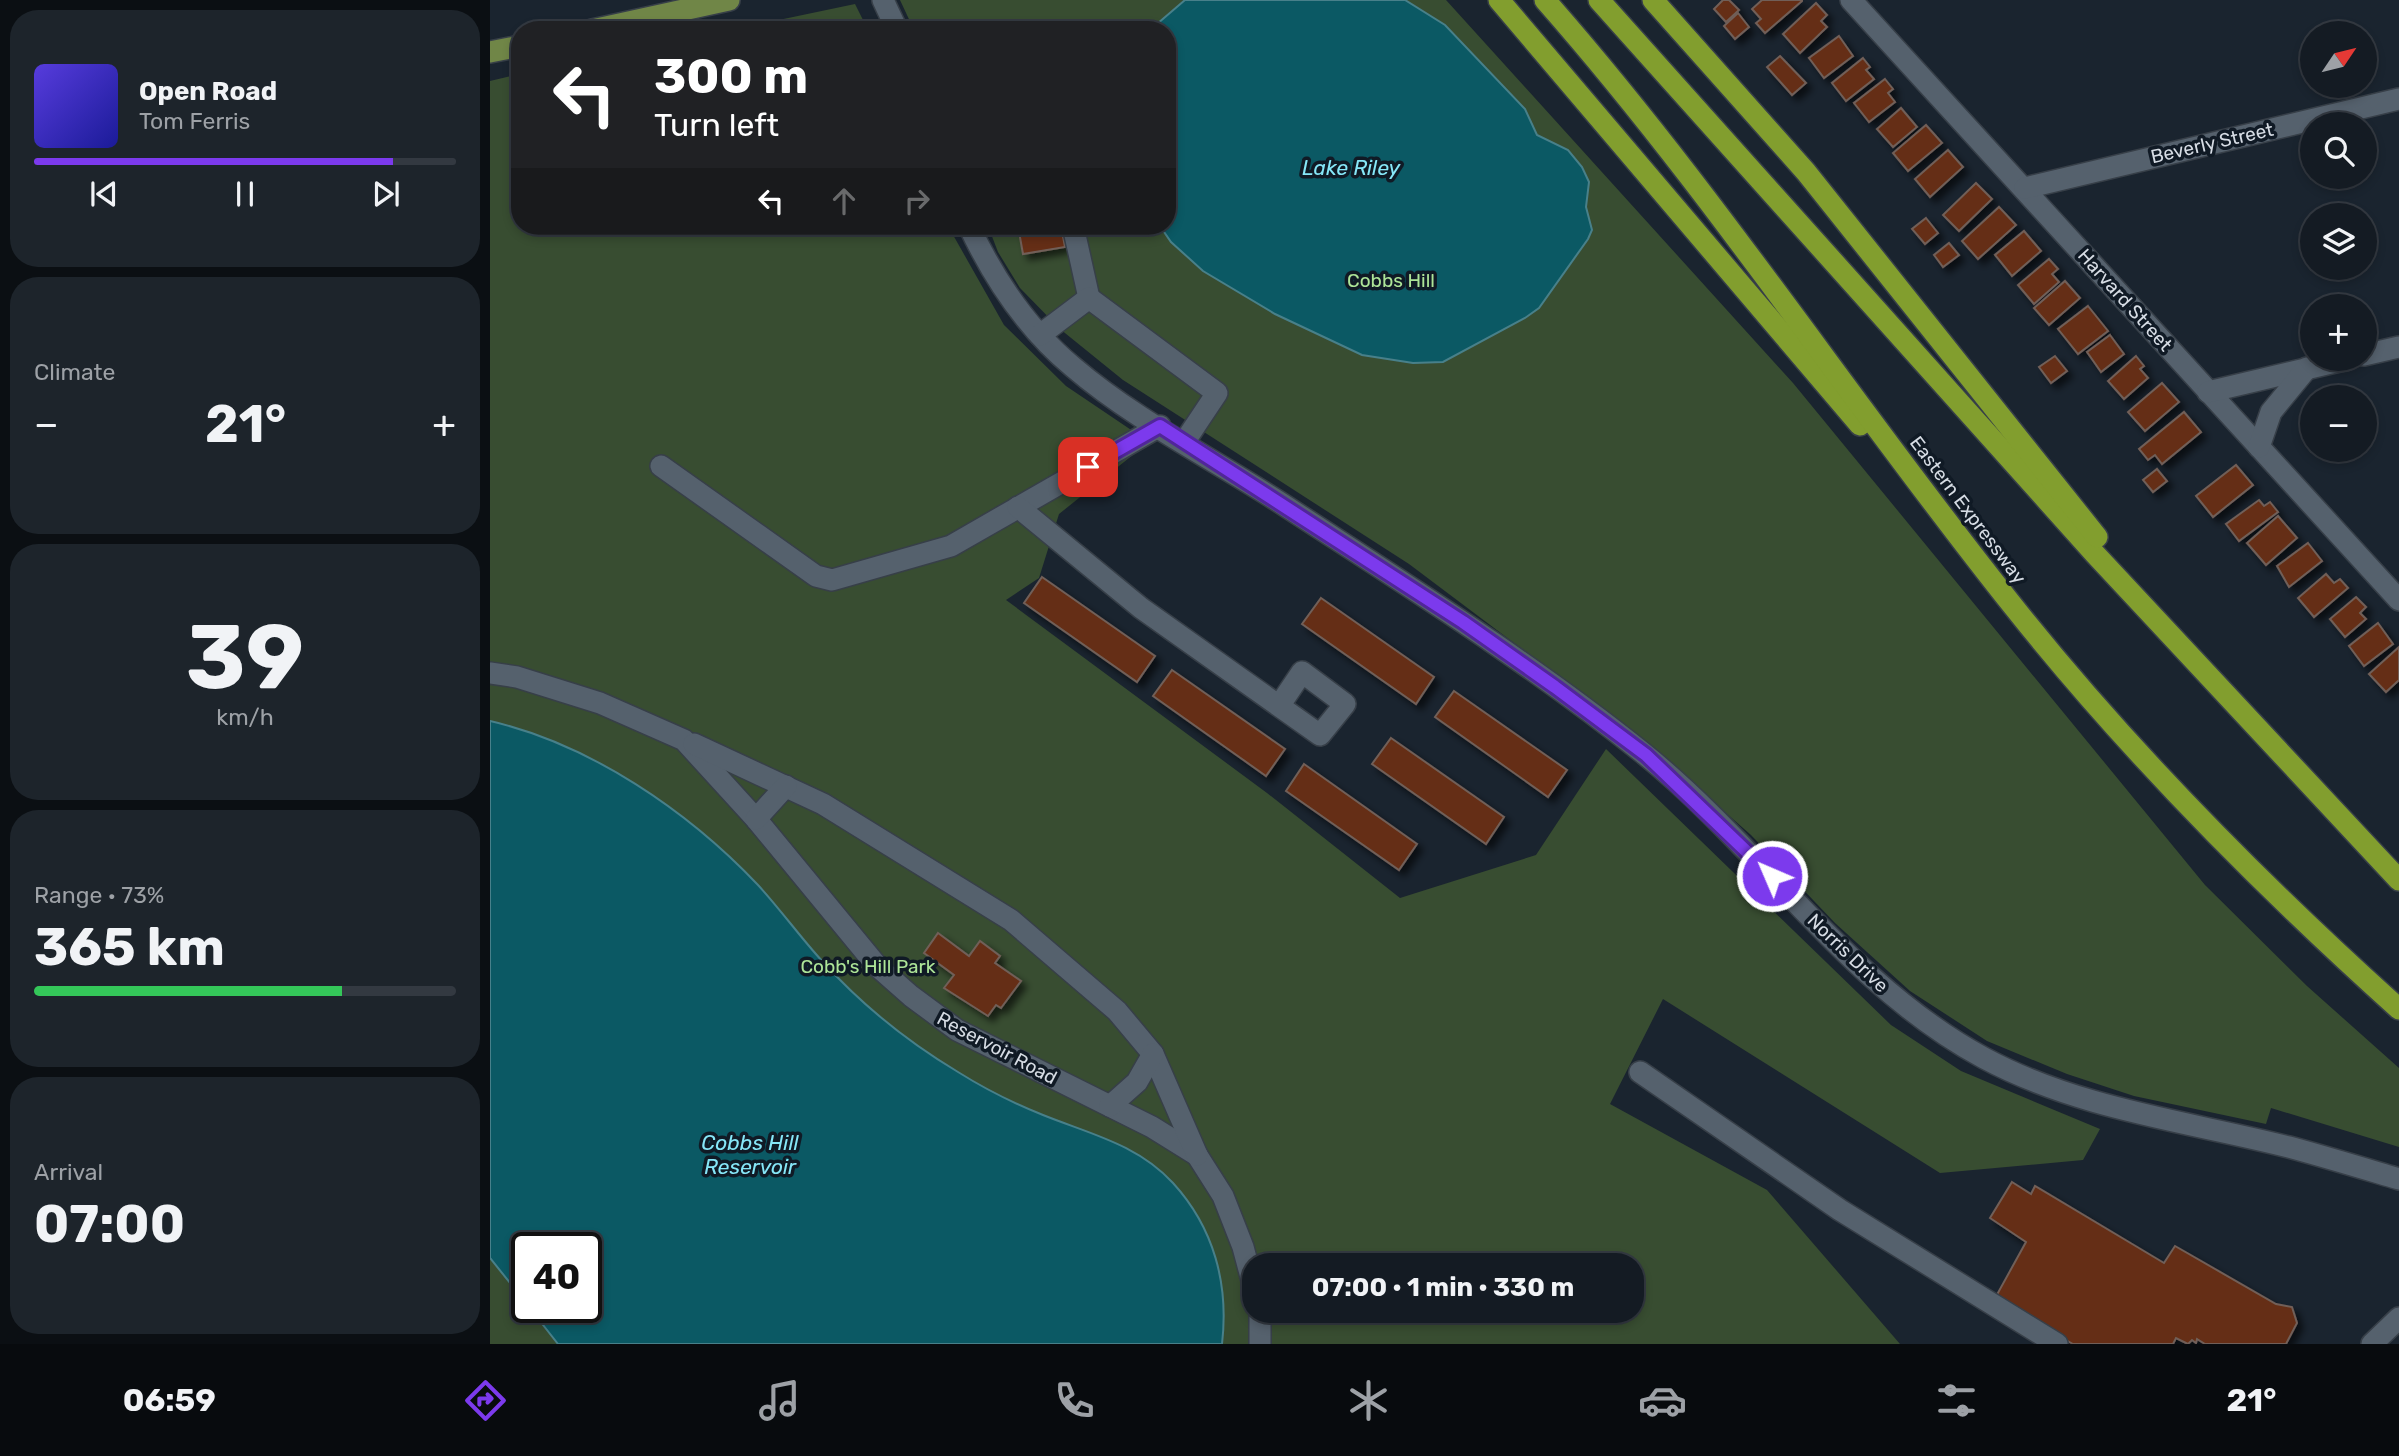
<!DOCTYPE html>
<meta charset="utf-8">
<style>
body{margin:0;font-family:Rubik,sans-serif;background:#1d242b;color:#f1f3f6;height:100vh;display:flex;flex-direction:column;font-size:26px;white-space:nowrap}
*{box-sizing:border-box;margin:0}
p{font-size:23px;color:#9da1a6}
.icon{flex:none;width:38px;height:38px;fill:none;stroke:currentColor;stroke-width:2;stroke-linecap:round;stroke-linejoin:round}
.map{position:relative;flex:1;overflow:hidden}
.drawer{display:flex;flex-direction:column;gap:10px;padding:10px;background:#0b0f13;width:490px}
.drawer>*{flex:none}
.banner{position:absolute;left:21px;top:21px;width:665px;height:214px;border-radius:28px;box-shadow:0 4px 10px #0003,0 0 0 2px #333941;background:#202124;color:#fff;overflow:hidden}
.needle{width:46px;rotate:55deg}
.fabs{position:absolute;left:1810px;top:21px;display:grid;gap:14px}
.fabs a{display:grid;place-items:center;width:77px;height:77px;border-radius:50%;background:#141b23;box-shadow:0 4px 10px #0003,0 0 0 2px #333941;font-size:35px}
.speed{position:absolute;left:21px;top:1232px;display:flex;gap:14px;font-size:35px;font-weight:700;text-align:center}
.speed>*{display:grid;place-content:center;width:91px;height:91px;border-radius:50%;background:#141b23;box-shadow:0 4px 10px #0003,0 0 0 2px #333941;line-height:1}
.speed .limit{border:4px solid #111;border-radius:10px;background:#fff;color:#111}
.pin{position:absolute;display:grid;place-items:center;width:60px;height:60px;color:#fff;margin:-30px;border-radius:14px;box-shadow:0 4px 10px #0006}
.me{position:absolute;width:77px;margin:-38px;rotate:315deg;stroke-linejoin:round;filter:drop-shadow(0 0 5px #0008)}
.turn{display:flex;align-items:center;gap:24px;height:147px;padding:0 28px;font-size:32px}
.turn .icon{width:91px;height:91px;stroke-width:2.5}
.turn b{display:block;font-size:49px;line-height:60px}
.lanes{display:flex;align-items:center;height:66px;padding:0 28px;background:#0003;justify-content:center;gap:35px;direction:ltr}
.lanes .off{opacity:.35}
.big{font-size:52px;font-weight:700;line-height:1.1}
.drawer .widget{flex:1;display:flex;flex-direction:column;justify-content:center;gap:10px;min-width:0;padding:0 24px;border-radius:28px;background:#1d242b}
.drawer .dial{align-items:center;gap:0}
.dial b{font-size:91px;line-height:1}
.song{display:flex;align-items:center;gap:21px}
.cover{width:84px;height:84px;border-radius:10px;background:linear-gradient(135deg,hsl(250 70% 55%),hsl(240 70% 35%))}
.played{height:7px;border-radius:4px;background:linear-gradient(90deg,#7c3aed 85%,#333941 85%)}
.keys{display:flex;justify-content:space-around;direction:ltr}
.heat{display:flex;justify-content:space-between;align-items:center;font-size:38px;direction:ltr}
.charge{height:10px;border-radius:5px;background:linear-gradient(90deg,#34c759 73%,#333941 0)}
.trip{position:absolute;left:752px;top:1253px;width:402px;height:70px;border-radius:28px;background:#141b23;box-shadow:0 4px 10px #0003,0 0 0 2px #333941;font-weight:700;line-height:70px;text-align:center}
.tab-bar{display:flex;height:112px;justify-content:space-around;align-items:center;background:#080b0e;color:#9da1a6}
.tab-bar .icon{width:49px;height:49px}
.tab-bar .current{color:#7c3aed}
.tab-bar b{font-size:32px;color:#f1f3f6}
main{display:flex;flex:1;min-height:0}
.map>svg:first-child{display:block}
.green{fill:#384d31;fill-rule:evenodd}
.water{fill:#0b5964;stroke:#48808a;stroke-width:2}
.building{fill:#652e14;stroke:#715f58;stroke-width:2;filter:url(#shadow)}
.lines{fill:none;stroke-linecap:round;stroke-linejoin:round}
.minor-casing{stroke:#373f48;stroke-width:24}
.major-casing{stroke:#373f48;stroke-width:24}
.highway-casing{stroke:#373f48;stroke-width:24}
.minor{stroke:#55616d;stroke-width:21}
.major{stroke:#708647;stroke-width:21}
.highway{stroke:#829e2e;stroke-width:21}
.route-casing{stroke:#51269a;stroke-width:18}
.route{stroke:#7c3aed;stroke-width:12}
.labels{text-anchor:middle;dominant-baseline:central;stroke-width:7;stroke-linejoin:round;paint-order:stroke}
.street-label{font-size:19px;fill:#d6dce4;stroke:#101a25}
.park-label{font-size:19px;fill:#ade598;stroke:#101a25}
.water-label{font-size:21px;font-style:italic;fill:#86e7f8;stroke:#101a25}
</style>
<main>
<section class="drawer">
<div class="widget">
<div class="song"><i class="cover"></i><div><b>Open Road</b><p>Tom Ferris</p></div></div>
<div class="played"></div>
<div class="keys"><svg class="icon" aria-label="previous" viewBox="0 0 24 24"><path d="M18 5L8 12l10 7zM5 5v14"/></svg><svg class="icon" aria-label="pause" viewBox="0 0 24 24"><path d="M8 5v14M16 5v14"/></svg><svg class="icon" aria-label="next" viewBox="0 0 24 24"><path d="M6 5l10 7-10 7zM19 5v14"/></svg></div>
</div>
<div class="widget"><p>Climate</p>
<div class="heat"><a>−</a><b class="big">21°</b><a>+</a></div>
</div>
<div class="widget dial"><b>39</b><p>km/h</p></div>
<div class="widget"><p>Range · 73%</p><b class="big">365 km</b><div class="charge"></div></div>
<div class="widget"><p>Arrival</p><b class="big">07:00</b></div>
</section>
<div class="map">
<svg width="1909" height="1344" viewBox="0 0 1909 1344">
<defs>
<filter id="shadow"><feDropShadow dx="5.5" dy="5.5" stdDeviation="3.5" flood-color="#0009"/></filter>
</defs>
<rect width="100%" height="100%" fill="#1a242f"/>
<g class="green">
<path d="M410 0H956L1303 383 1715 885 1817 986 1909 1068V1147L1781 1108 1776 1124 1644 1096 1577 1074 1497 1041 1420 991 1345 923 1261 835 1154 741 919 564 633 380 570 329 530 288 508 252 498 226H677V30H424Z"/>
<path d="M365 4 378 30H241Z"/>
<path d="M30 74V226H458L514 325 576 386 659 442 569 514 549 578 516 600 777 793 910 898 1046 855 1116 749 1401 1025 1471 1071 1610 1129 1593 1160 1450 1173 1173 999 1120 1104 1277 1190 1410 1344H0V81ZM37 1248H96V1307H37ZM765 1265H1143V1311H765Z"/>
</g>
<g class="water">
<path d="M695 0H915L955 25 1035 109 1047 135 1078 150 1092 167 1099 182 1096 207 1102 230 1098 239 1049 308 1035 318 953 362 923 363 872 355 785 314 713 271 681 242 670 226H677V30H660Z"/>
<path d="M0 721C100 744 198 811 268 885 291 910 310 937 333 962 372 1005 418 1042 468 1072 495 1089 523 1103 553 1115 600 1134 647 1144 683 1183 724 1228 739 1284 732 1344H68L39 1307H96V1248H37V1304L0 1258Z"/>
</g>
<g class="building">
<path d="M1233 0H1239L1249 10 1236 22 1224 9Z"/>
<path d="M1272 0H1312V1L1275 33 1266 23 1271 19 1262 9Z"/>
<path d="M1326 3 1337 15 1331 21 1337 27 1310 53 1293 34Z"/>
<path d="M1248 13 1259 27 1245 39 1234 26Z"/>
<path d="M1349 36 1363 56 1334 78 1319 58Z"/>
<path d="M1290 56 1316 83 1302 95 1277 67Z"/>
<path d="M1373 58 1380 67 1376 70 1384 79 1356 101 1342 83Z"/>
<path d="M1395 79 1403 89 1398 93 1405 102 1379 122 1364 103Z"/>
<path d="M1411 108 1427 127 1403 147 1387 129Z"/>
<path d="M1436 125 1452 143 1418 171 1403 153Z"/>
<path d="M1458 150 1473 167 1440 197 1425 179Z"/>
<path d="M1486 183 1502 199 1469 231 1453 215Z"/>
<path d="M1509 207 1526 225 1488 259 1472 241Z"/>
<path d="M1436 218 1448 233 1435 244 1422 229Z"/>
<path d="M528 226H571L575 247 533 254Z"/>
<path d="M1534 231 1551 251 1522 276 1505 255Z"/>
<path d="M1459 243 1469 255 1453 267 1444 255Z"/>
<path d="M1559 259 1568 269 1562 274 1569 282 1544 304 1528 285Z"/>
<path d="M1575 281 1590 298 1559 325 1544 308Z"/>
<path d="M1598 306 1618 331 1588 354 1568 329Z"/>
<path d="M1620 335 1634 354 1611 372 1597 352Z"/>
<path d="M1565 356 1577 371 1561 383 1549 367Z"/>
<path d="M1646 356 1654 366 1650 369 1658 378 1634 399 1618 381Z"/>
<path d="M1672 383 1689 402 1655 431 1638 412Z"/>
<path d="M1694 412 1711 432 1672 464 1665 455 1658 460 1649 449Z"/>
<path d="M1746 465 1763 485 1723 517 1706 496Z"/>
<path d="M1667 469 1677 481 1663 492 1653 480Z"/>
<path d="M1769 500 1774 506 1780 502 1788 512 1749 541 1736 524Z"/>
<path d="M1788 516 1807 538 1776 565 1757 543Z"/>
<path d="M1818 543 1832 561 1799 587 1787 566Z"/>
<path d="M1836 574 1844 583 1850 579 1858 588 1824 617 1808 598Z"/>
<path d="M552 577 665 656 647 682 534 603Z"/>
<path d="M1866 597 1876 607 1870 613 1876 619 1855 637 1840 619Z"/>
<path d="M831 598 944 677 926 704 812 624Z"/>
<path d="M1888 623 1903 644 1874 666 1859 646Z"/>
<path d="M1909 647V680L1896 692 1879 674Z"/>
<path d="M682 670 795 749 776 776 663 696Z"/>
<path d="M964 691 1077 770 1058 797 945 717Z"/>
<path d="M901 738 1014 817 996 844 882 764Z"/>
<path d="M814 764 927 844 909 870 796 791Z"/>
<path d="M448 933 479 956 490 941 510 956 505 963 531 981 511 1008 506 1005 498 1016 454 988 464 975 434 953Z"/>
<path d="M1522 1182 1541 1194 1545 1186 1674 1263 1685 1246 1786 1304 1802 1307 1807 1323 1796 1344H1715L1707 1339 1706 1343 1702 1340 1698 1344 1686 1338 1683 1344H1583L1504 1300 1536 1242 1500 1218Z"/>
</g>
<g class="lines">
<g class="minor-casing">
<g id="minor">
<path d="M393 0 407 30"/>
<path d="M1361 0 1909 600"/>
<path d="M1535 188 1909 99"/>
<path d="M479 226C504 279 537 329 583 367 646 421 727 461 797 507 918 586 1041 663 1153 753 1272 849 1358 985 1494 1058 1589 1109 1696 1121 1799 1147 1836 1157 1872 1168 1909 1179"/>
<path d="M583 226 599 298"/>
<path d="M550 335 599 298 727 393 695 441"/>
<path d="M1874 355 1909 347"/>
<path d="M1718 392 1858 359"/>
<path d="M1769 447 1781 412 1817 368"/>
<path d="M171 466 326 576 342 580 461 546 670 426"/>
<path d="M528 507 651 608 830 735 855 704 812 672 789 706"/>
<path d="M0 673 27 677 110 703 194 740 266 819 387 966 421 996 467 1030 662 1127 707 1155 733 1196 753 1247 765 1292"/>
<path d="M204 744 333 804 521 920 627 1011 663 1054 707 1155"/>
<path d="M266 819 296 786"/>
<path d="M1150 1072 1350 1210 1567 1344"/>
<path d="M620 1106 647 1082 663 1054"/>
<path d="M770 1311V1344"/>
<path d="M1882 1344 1909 1318"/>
</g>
</g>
<g class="major-casing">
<g id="major">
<path d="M102 30 239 0"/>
<path d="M0 52 30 46"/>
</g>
</g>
<g class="highway-casing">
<g id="highway">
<path d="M1009 0 1370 425"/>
<path d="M1055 0C1224 192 1363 406 1523 606 1639 752 1770 884 1909 1009"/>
<path d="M1109 0 1605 554 1909 880"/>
<path d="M1163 0 1316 172 1607 537"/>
</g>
</g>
<use href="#minor" class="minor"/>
<use href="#major" class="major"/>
<use href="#highway" class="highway"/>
</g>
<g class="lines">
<g class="route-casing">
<path id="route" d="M598 467 670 426 973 622 1065 687 1156 755 1282 876"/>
</g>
<use href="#route" class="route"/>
</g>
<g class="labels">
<g class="street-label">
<text transform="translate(1722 143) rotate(-13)">Beverly Street</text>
<text transform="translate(1635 300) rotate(48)">Harvard Street</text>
<text transform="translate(1478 510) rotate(53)">Eastern Expressway</text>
<text transform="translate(1358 953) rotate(44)">Norris Drive</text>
<text transform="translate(507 1048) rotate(28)">Reservoir Road</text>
</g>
<g class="park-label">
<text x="901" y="280">Cobbs Hill</text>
<text x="378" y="966">Cobb's Hill Park</text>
</g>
<g class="water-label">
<text x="861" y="167">Lake Riley</text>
<text x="260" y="1142">Cobbs Hill<tspan x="260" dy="24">Reservoir</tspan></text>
</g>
</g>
</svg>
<div class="fabs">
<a><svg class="needle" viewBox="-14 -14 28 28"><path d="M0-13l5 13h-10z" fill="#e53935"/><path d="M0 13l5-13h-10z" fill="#9da1a6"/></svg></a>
<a><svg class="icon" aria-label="search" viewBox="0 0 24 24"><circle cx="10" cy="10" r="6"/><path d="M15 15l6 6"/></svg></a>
<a><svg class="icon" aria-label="layers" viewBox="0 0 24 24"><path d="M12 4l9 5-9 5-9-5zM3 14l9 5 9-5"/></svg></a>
<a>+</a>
<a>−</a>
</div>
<div class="speed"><div class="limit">40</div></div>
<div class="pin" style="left:598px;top:467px;background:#d93025"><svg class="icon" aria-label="arrive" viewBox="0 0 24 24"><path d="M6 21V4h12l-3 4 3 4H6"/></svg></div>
<svg class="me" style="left:1282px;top:876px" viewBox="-20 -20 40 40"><circle r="17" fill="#7c3aed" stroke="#fff" stroke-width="3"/><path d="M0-11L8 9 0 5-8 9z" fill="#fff"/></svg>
<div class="trip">07:00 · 1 min · 330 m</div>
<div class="banner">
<div class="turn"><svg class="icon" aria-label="left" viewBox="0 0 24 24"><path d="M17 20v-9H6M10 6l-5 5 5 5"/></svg><div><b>300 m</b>Turn left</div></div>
<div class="lanes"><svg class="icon" aria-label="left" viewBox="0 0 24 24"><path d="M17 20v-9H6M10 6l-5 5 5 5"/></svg><svg class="icon off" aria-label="ahead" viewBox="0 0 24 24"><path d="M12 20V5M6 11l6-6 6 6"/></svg><svg class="icon off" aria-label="right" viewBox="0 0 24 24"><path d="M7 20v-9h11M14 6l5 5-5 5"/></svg></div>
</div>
</div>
</main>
<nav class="tab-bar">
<b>06:59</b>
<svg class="icon current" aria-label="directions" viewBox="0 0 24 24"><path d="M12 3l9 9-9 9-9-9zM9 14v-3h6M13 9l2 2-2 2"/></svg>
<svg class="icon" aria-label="music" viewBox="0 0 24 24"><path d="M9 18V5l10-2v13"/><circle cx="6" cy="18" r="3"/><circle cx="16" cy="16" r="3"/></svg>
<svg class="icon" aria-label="phone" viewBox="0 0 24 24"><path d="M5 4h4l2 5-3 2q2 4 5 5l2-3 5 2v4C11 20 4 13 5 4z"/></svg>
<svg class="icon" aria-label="climate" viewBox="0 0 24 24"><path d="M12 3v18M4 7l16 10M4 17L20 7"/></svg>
<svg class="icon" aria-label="car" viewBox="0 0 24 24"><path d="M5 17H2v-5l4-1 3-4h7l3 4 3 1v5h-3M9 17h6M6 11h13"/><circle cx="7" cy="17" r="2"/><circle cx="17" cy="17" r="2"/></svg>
<svg class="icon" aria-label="filters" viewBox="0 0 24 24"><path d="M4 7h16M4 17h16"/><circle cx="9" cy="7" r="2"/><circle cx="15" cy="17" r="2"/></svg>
<b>21°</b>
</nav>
